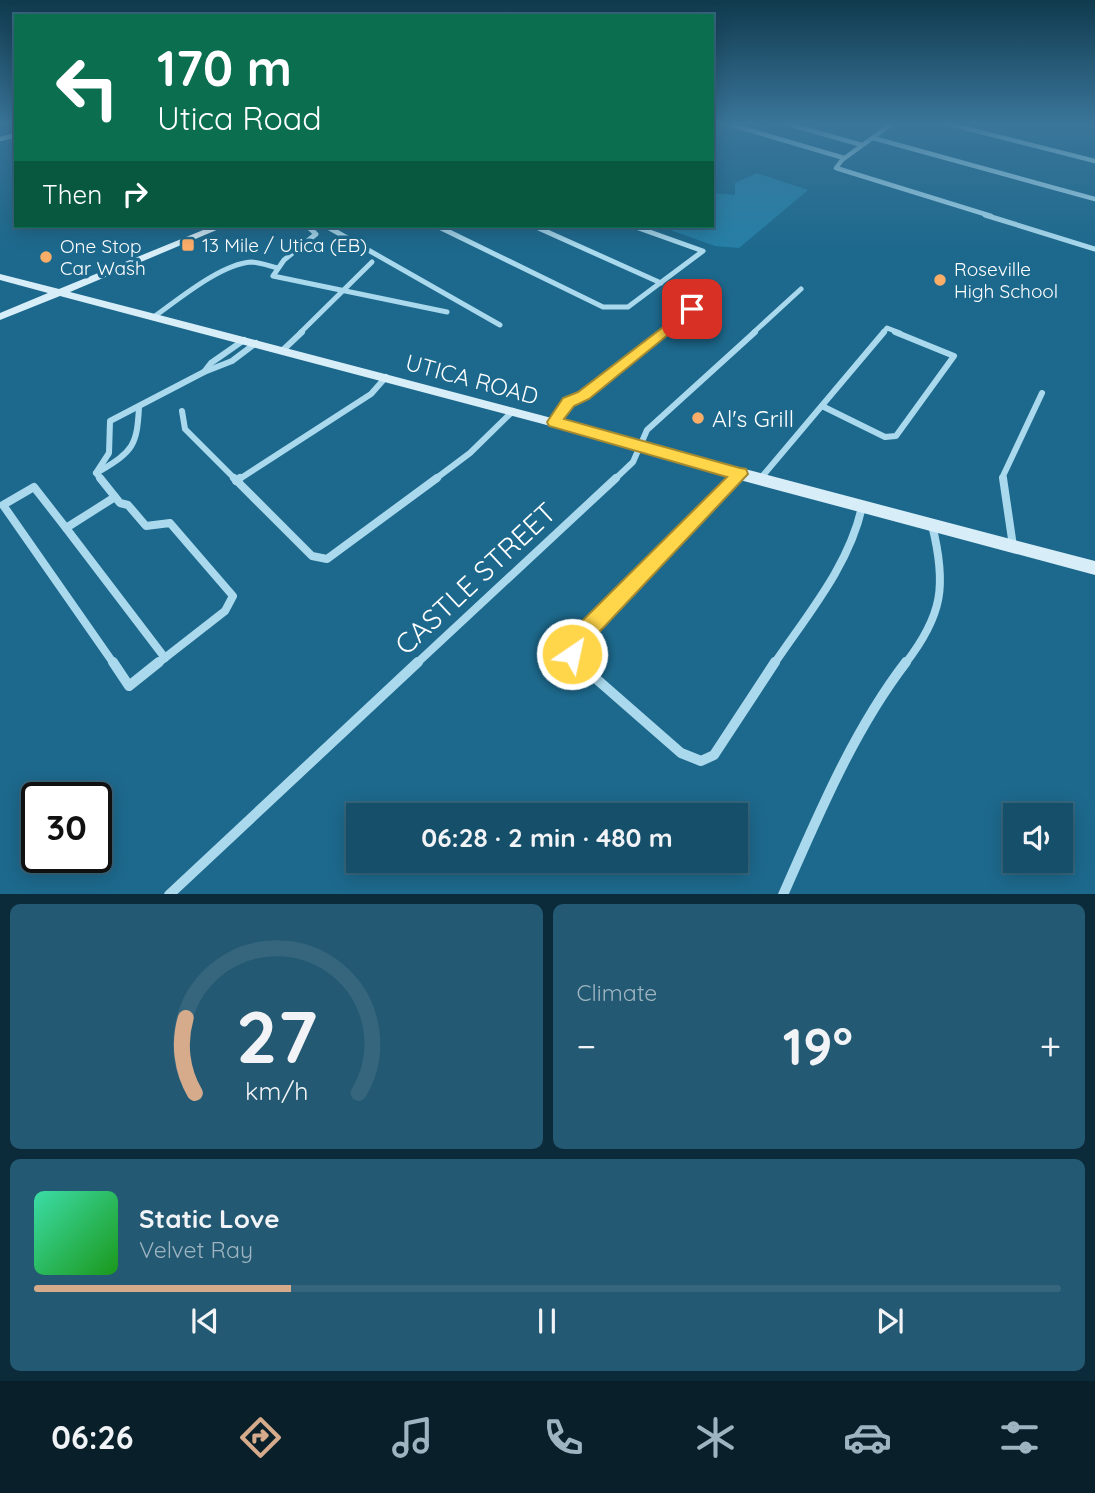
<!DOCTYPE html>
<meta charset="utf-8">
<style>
body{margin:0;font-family:Quicksand,sans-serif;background:#235972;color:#f1f3f6;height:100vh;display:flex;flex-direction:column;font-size:26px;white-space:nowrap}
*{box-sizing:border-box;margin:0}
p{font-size:23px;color:#9eb5c1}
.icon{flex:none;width:38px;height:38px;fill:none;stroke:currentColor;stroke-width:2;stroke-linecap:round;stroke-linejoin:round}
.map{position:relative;height:894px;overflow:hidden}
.details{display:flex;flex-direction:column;gap:10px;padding:10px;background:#0c2b3a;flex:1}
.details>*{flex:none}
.guide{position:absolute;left:14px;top:14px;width:700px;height:214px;border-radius:0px;box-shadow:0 4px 18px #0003,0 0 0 2px #35667e;background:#0b6e4f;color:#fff;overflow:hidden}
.tools{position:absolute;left:1003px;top:803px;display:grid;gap:14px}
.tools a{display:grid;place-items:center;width:70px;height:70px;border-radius:0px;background:#164f6a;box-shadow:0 4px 18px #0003,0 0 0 2px #35667e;font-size:35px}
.speed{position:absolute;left:21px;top:782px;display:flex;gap:14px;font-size:35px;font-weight:700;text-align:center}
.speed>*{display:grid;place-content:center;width:91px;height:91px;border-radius:50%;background:#164f6a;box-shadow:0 4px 18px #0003,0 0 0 2px #35667e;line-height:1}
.speed .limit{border:4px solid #111;border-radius:10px;background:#fff;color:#111}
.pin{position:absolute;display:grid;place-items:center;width:60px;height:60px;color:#fff;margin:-30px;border-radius:14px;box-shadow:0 4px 10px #0006}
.me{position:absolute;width:77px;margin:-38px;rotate:34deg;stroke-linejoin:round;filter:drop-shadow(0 0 5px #0008)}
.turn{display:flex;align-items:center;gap:24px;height:147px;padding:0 28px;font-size:32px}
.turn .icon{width:91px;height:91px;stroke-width:2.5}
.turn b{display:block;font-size:49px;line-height:60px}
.then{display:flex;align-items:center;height:66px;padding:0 28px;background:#0003;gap:14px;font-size:26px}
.big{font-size:52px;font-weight:700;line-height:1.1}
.details .card{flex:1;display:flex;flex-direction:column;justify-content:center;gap:10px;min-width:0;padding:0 24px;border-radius:10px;background:#235972}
.details .dial{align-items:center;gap:0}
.dial svg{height:182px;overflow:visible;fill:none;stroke:#35667e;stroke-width:7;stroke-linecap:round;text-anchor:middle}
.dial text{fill:#f1f3f6;stroke:none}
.song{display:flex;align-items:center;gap:21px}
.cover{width:84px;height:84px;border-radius:10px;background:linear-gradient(135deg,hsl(160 70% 55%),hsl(120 70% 35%))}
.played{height:7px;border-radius:4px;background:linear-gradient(90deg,#d6ab8b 25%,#35667e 25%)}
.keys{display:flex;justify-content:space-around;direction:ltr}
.heat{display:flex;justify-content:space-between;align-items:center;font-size:38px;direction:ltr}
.details .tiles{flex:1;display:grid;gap:10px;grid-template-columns:1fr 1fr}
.card:last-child{grid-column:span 2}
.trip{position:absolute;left:346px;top:803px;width:402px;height:70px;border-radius:0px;background:#164f6a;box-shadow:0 4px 18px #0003,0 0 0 2px #35667e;font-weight:700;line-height:70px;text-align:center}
.tabs{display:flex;height:112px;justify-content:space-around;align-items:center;background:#09202a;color:#9eb5c1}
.tabs .icon{width:49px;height:49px}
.tabs .active{color:#d6ab8b}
.tabs b{font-size:32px;color:#f1f3f6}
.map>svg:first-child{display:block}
.green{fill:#267fa6}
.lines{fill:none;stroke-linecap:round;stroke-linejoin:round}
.minor-far4{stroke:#aad9ed;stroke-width:4.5}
.minor-far3{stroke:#aad9ed;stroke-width:5}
.minor-far2{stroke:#aad9ed;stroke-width:6}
.minor-far1{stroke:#aad9ed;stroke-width:8}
.minor{stroke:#aad9ed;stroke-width:10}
.secondary{fill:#d7eef9;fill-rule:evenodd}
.route{fill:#ffd54a;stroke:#a68a30;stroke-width:2}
.poi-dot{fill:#fcae69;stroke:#1d698d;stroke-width:2.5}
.labels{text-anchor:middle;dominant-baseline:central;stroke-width:7;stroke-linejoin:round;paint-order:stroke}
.far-poi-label{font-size:19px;fill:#fff;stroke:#1d698d;text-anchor:start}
.street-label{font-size:23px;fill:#fff;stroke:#1d698d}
.poi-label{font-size:23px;fill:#fff;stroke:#1d698d;text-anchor:start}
.near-street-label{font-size:28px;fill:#fff;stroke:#1d698d}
</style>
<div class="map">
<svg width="1095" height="895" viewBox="0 0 1095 895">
<rect width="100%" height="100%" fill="#1d698d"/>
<path class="green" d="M757 173 808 190 739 248 715 246 659 226H712V193L735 195V183Z"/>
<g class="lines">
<g class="minor-far4">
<path d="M725 123 844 158"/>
<path d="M784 123 862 145"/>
<path d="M893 123 842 160 836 168 991 216"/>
<path d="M945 123 1095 161"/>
<path d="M873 138 1095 199"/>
<path d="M0 139 16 135"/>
</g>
<g class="minor-far3">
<path d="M985 215 1095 249"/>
<path d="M307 226 316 234 284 260 273 276 447 312"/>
<path d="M326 226 500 325"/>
<path d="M437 226 603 307H628L703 251 633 226"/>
<path d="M534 226 661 283"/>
<path d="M155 316C179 299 221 264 251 262 260 262 269 266 278 268"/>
<path d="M300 333 372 262"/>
<path d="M661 333 692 309"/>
<path d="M753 333 801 289"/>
<path d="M883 333 887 328 900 333"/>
</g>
<g class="minor-far2">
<path d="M283 350 302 332"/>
<path d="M204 372 211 363 244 340"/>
<path d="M822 406 885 437 896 436 954 356 895 332"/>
<path d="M182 411 185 429 236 480"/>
<path d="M554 422 565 405 584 395 664 332"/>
<path d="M100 471C133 451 137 446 139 407"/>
<path d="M96 473 102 480"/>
<path d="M96 473 109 453 110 421 204 372 232 361 256 343"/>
<path d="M760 479 884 332"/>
<path d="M238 480 371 394 386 377"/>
<path d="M434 480 470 453 513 411"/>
<path d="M614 480 633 462 647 430 755 332"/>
<path d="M734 480 740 474"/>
<path d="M1004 480 1003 476 1042 393"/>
</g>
<g class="minor-far1">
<path d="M100 478 120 503 128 505 146 526 170 523 233 596 225 611 157 664"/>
<path d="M234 478 312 556 327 559 437 478"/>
<path d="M1003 478 1013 546"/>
<path d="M236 481 240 478"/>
<path d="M66 528 165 658"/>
<path d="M114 664 3 505 34 487 66 528 115 497"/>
<path d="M416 664 616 478"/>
<path d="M579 664 572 654 578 640 736 478"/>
<path d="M774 664C807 615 849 566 862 507"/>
<path d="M905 664C943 615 947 585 932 525"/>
</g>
<g class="minor">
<path d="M113 662 129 686 159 662"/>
<path d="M577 662 681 753 701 761 714 755 775 662"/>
<path d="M169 895 418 662"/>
<path d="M783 895C818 816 853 731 906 662"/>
</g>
<path class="secondary" d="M213 226H226L70 292C412 380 753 472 1095 561V575L740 480 641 450 60 296 0 320V313L48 293 0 280V274L59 289Z"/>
</g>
<linearGradient id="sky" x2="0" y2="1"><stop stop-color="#103a4e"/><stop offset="0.5" stop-color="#3a769a"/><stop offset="1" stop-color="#3a769a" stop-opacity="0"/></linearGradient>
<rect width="1095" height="248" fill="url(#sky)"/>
<path class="route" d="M692 305 696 307V312L589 399 574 406 564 419 740 468 746 469 748 474 586 646 580 662 572 665 565 662 562 654 570 633 727 477 549 426 547 422 563 398 578 392Z"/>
<g class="poi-dot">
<rect x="181" y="238" width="14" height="14" rx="3.5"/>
<circle cx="46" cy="257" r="7"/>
<circle cx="940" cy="280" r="7"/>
<circle cx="698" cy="418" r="7"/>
</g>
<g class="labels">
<g class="far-poi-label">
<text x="202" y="245">13 Mile / Utica (EB)</text>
<text x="60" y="246">One Stop<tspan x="60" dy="22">Car Wash</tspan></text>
<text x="954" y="269">Roseville<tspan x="954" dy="22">High School</tspan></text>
</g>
<g class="street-label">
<text transform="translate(472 379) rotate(15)">UTICA ROAD</text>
</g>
<g class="poi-label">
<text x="712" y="418">Al's Grill</text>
</g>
<g class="near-street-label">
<text transform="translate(475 578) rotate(-43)">CASTLE STREET</text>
</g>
</g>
</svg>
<div class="tools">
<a><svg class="icon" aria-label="sound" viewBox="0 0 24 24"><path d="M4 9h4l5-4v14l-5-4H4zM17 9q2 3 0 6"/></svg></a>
</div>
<div class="speed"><div class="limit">30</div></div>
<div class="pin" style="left:692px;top:309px;background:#d93025"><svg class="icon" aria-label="arrive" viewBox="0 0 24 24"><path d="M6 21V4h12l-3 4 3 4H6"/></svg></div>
<svg class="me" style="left:572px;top:654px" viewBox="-20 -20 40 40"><circle r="17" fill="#ffd54a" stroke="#fff" stroke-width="3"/><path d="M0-11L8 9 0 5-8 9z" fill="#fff"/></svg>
<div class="trip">06:28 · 2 min · 480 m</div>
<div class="guide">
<div class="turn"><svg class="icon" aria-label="left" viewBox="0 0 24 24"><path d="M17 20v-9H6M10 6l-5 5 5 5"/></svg><div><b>170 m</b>Utica Road</div></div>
<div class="then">Then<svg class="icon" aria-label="right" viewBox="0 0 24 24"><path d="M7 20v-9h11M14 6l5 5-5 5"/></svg></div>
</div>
</div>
<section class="details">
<div class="tiles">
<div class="card dial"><svg viewBox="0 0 100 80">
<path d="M14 69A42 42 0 1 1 86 69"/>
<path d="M14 69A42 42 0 0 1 10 36" stroke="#d6ab8b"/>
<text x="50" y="56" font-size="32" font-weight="700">27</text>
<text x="50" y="72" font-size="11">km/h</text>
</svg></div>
<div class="card"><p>Climate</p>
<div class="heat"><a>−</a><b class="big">19°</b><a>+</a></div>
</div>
<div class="card">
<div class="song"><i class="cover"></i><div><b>Static Love</b><p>Velvet Ray</p></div></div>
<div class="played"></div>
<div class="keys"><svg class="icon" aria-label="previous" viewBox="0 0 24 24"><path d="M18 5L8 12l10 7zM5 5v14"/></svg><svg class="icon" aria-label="pause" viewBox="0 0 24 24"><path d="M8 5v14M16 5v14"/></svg><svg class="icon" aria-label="next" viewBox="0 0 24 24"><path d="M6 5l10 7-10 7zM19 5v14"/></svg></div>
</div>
</div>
</section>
<nav class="tabs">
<b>06:26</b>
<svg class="icon active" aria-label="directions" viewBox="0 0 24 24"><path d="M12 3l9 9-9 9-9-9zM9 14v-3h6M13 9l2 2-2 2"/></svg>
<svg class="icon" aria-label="music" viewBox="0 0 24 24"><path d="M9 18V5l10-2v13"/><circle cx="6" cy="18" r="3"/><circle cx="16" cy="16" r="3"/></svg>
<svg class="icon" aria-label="phone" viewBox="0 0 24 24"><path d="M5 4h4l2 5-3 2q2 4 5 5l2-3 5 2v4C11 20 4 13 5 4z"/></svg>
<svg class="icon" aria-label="climate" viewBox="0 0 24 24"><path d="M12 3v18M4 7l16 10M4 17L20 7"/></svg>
<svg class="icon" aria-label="car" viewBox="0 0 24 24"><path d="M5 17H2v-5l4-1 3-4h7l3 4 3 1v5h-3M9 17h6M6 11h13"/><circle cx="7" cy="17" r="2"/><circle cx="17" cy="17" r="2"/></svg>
<svg class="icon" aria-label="filters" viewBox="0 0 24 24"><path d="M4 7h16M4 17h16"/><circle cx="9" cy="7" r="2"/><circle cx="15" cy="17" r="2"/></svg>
</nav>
